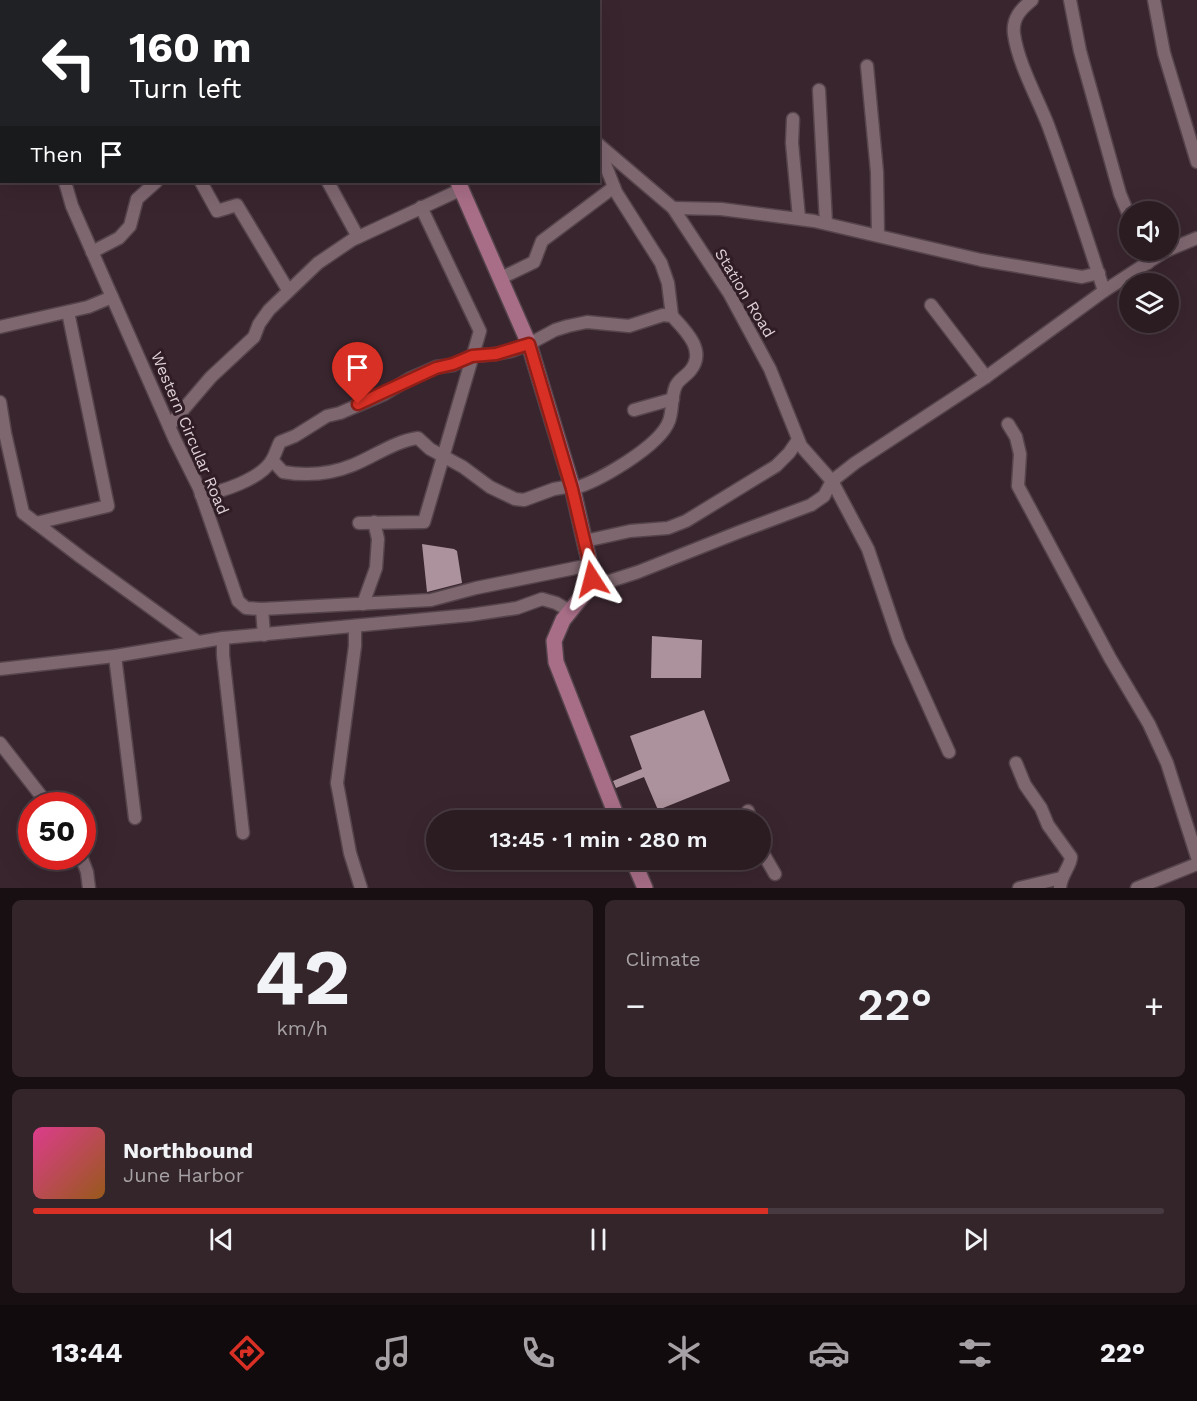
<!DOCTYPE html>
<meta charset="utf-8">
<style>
body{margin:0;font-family:"Work Sans",sans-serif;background:#33252a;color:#f1f3f6;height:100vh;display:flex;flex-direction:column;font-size:22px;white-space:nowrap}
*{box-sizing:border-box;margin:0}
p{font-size:20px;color:#a6a1a5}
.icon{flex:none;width:33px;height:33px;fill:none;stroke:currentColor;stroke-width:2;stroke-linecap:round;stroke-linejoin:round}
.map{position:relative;height:888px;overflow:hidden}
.side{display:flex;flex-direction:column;gap:12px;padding:12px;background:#180f13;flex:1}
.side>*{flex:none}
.top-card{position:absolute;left:0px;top:0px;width:600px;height:183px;box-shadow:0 6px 24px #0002,0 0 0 2px #473a40;background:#202124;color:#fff;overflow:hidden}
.fabs{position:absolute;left:1119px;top:201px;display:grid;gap:12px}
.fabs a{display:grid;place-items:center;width:60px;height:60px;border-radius:50%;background:#2b1c22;box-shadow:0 6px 24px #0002,0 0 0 2px #473a40;font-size:30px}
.speed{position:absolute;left:18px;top:792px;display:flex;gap:12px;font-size:30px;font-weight:700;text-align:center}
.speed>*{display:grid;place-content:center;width:78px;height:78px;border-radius:50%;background:#2b1c22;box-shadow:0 6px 24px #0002,0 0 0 2px #473a40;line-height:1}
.speed .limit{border:9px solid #d22;background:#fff;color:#111}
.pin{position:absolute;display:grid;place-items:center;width:51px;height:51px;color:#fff;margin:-62px -26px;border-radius:50% 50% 50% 0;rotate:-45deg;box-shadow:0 0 6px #0007}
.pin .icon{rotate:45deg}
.me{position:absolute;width:66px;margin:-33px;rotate:351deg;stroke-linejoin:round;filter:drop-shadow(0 0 4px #0008)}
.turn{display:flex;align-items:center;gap:21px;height:126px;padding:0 30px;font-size:27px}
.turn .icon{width:78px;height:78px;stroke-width:2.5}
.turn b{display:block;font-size:42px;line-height:51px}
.then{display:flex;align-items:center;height:57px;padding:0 30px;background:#0003;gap:12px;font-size:22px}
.big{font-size:45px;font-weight:600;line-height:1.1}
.side .tile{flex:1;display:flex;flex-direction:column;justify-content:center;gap:9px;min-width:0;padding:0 21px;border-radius:9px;background:#33252a}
.side .dial{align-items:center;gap:0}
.dial b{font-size:78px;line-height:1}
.song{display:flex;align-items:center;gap:18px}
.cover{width:72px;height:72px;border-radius:9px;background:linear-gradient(135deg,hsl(330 70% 55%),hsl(30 70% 35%))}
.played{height:6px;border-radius:3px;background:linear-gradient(90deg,#d93025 65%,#473a40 65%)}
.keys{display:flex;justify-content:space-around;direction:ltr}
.heat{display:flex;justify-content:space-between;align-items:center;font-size:33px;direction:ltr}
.side .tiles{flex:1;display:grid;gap:12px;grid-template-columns:1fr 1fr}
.tile:last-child{grid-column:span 2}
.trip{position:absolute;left:426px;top:810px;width:345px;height:60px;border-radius:30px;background:#2b1c22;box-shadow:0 6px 24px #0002,0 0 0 2px #473a40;font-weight:600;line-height:60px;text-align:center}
.tab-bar{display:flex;height:96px;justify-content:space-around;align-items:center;background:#110b0e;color:#a6a1a5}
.tab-bar .icon{width:42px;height:42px}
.tab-bar .on{color:#d93025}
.tab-bar b{font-size:27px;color:#f1f3f6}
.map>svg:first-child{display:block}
.building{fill:#ac929c}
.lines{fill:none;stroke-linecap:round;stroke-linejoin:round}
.minor-casing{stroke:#55444b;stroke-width:15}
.major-casing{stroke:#55444b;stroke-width:18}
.minor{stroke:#7f6770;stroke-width:12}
.major{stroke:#a86e87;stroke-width:15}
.route-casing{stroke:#8d1f18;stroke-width:15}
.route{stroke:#d93025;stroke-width:10}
.labels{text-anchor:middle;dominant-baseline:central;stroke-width:6;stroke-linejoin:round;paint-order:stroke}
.street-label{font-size:16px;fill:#ded0d5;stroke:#2f1c24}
</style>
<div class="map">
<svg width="1197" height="888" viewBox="0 0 1197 888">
<rect width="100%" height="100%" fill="#39252e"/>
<g class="building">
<path d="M422 544 454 549 457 551 462 583 427 592Z"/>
<path d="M652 636 702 640 701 678H651Z"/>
<path d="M704 710 730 781 658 810 644 777 616 788 613 781 642 769 630 736Z"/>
</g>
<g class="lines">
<g class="minor-casing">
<g id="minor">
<path d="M220 0 221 2"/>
<path d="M275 0 276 2"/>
<path d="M489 0 490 2"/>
<path d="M1032 0C1021 9 1012 18 1014 34 1018 63 1037 97 1048 125 1068 180 1086 235 1104 291"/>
<path d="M1070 0 1080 51 1120 194 1130 218"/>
<path d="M1154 0 1164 53 1197 162"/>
<path d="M61 2V0"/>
<path d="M172 2 177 0"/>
<path d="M372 2 375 0"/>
<path d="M472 2 474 0"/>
<path d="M867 66 877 172 878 235"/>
<path d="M819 90 826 223"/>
<path d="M793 119 792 143 799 218"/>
<path d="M598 144 673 208 729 293 770 369 801 446 832 481 868 549 899 641 949 752"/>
<path d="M598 146 616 192 661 263 668 283 672 316"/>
<path d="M65 182 72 206 175 440 199 488 238 601 246 608 262 609 431 600 476 588 590 565"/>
<path d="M201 182 217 211 237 205 288 290"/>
<path d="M328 182 358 237"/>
<path d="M673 208 721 209 814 221 981 260 1082 277 1099 273"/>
<path d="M1142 250 1148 263"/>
<path d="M1168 250 1197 238"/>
<path d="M92 252 119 238 130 226 137 199 156 182"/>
<path d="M501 278 534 262 542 241 614 187"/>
<path d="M931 305 986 377"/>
<path d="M0 327 88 307 112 297"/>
<path d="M0 402 5 433 23 513 82 558 198 642"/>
<path d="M634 410 673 399"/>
<path d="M1008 424 1016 437 1020 454 1018 486 1110 658 1149 724 1167 763 1197 857"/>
<path d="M169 426 211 377 254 337 259 324 269 310 318 263 352 240 462 189"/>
<path d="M272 460 283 472C306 476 331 474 353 465 375 456 395 441 418 438L430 449 463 467 490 487 515 499 524 500 554 489 572 486"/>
<path d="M201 495C222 492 261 479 272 460 275 455 277 448 280 442L295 436 327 416 340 413 384 394 411 378 436 367 453 365 472 356 496 354 511 351 529 344 555 330 568 326 587 322 629 326 663 315 672 316C686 331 707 351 690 371 684 378 677 380 675 388 671 399 673 410 669 421 660 446 598 482 572 489"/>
<path d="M36 523 108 506 68 312"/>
<path d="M359 523 424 522 480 331 421 207"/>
<path d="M585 541 630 531 668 528 686 521 776 466 789 453 798 440"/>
<path d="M592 579 607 582 638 572 739 532 811 505 824 496 832 481 855 463 986 377 1104 291 1167 250"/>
<path d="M363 604 376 568 378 539 374 522"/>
<path d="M262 609 264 635"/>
<path d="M355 626V646L337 783 350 853 361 888"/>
<path d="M223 638V655L243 833"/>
<path d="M115 656 135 818"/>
<path d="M0 669 115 656 223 638 470 615 517 608 542 599 556 603 570 611"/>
<path d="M0 743 49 806"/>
<path d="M1016 763 1025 785 1041 808 1048 825 1071 857C1071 866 1061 874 1060 888"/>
<path d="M748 811 751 820"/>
<path d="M760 848 775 874"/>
<path d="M81 856 87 872 89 888"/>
<path d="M1019 888 1061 878"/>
<path d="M1137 888 1197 864"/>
</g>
</g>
<g class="major-casing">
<g id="major">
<path d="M321 0 322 2"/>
<path d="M458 182 529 344 572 486 590 565 592 584 563 620 554 641 556 662 618 820"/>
<path d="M633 860 645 888"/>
</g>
</g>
<use href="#minor" class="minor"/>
<use href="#major" class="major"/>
</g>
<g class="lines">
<g class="route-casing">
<path id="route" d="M358 404 436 368 453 364 472 356 496 354 529 344 572 489 590 565 592 579"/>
</g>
<use href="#route" class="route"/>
</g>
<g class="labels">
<g class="street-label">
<text transform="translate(745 293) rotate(59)">Station Road</text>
<text transform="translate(190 433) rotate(67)">Western Circular Road</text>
</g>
</g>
</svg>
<div class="fabs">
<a><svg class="icon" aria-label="sound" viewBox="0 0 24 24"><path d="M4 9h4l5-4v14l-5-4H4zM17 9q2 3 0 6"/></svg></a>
<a><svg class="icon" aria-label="layers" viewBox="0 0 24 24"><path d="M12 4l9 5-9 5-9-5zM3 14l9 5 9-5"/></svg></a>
</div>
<div class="speed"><div class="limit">50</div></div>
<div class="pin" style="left:358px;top:404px;background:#d93025"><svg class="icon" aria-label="arrive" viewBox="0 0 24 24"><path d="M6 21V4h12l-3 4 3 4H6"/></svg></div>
<svg class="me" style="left:592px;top:579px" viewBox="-20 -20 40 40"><path d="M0-17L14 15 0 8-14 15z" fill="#d93025" stroke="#fff" stroke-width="4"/></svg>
<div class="trip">13:45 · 1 min · 280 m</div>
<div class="top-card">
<div class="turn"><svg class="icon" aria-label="left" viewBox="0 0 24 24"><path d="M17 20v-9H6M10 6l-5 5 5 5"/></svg><div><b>160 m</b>Turn left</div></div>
<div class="then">Then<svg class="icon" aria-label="arrive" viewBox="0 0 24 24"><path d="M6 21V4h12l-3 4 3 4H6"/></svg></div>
</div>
</div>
<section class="side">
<div class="tiles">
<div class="tile dial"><b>42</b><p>km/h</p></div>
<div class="tile"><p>Climate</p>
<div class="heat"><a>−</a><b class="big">22°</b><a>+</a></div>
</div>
<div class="tile">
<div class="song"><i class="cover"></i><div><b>Northbound</b><p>June Harbor</p></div></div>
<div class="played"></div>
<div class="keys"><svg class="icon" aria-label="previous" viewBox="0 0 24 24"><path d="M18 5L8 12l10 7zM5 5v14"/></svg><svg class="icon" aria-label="pause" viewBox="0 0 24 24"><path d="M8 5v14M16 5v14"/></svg><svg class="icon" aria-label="next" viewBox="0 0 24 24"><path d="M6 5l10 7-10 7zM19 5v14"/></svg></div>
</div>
</div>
</section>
<nav class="tab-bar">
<b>13:44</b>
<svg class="icon on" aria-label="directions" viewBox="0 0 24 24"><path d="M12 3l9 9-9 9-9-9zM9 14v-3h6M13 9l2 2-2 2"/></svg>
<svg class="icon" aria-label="music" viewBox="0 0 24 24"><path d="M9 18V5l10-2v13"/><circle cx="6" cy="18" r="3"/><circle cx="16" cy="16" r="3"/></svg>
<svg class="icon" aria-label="phone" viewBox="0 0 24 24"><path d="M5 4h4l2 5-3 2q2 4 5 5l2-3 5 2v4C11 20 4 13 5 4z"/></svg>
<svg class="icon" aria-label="climate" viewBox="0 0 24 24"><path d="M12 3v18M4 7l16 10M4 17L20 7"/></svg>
<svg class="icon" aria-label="car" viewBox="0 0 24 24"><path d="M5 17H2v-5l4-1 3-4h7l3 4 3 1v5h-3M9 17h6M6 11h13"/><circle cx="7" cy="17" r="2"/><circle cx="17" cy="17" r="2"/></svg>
<svg class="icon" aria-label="filters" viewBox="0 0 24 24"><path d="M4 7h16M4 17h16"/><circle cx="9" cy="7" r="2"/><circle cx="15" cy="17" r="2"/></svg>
<b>22°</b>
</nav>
